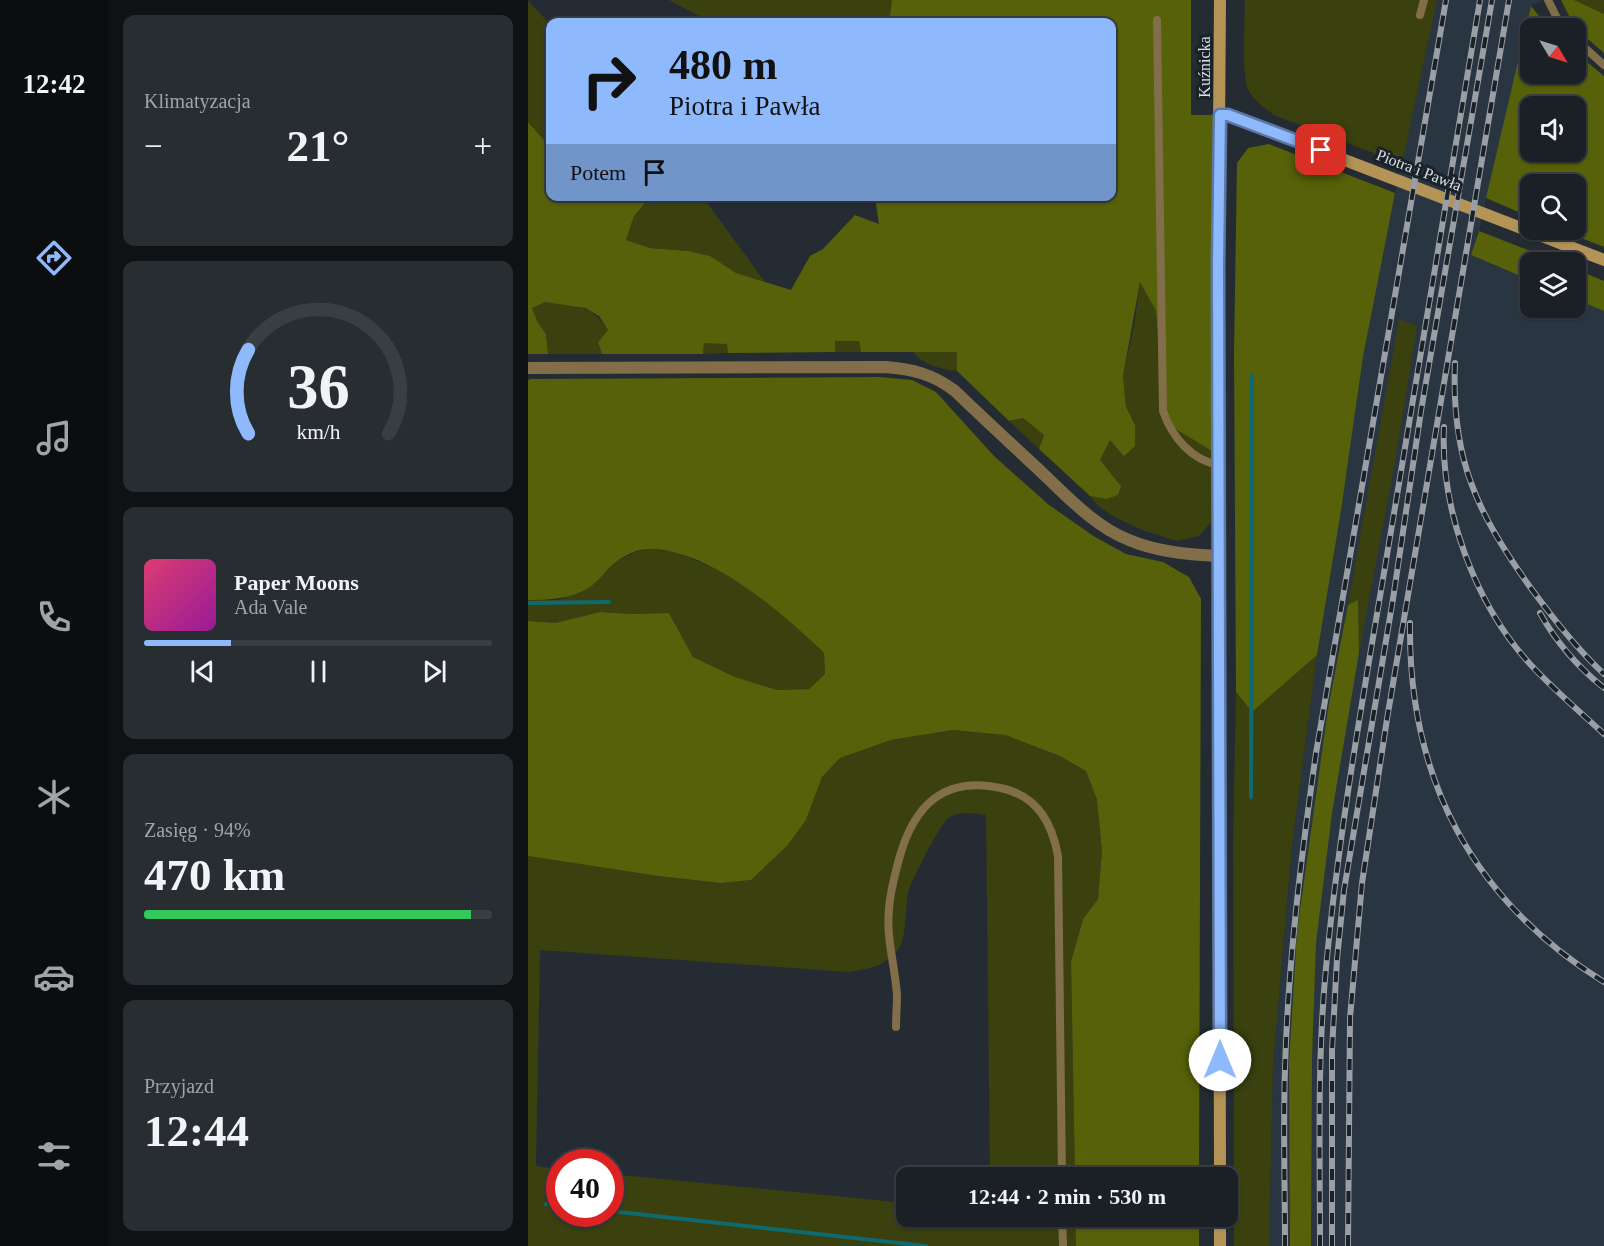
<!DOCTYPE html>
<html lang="pl">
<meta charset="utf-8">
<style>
body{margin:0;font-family:Georgia,serif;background:#282d32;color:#f1f3f6;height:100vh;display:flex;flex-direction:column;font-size:22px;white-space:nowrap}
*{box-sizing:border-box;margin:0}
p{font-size:20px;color:#a0a3a7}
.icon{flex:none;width:33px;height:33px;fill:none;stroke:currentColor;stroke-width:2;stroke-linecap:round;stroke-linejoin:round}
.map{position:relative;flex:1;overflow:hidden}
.sheet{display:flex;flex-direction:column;gap:15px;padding:15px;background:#0f1215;width:420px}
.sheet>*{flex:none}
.banner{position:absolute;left:18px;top:18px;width:570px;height:183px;border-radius:12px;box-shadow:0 2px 4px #0004,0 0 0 2px #393e43;background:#8eb9fc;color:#111;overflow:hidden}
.needle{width:39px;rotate:128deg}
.fabs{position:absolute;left:992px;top:18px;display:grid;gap:12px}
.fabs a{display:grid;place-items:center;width:66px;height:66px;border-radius:12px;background:#1b2026;box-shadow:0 2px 4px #0004,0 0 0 2px #393e43;font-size:30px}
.speed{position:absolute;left:18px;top:1149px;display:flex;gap:12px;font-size:30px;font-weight:700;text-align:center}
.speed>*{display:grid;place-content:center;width:78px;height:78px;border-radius:50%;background:#1b2026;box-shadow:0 2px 4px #0004,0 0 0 2px #393e43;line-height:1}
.speed .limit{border:9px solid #d22;background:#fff;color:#111}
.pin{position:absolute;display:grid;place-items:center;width:51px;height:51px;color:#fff;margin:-26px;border-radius:12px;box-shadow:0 3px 9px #0006}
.me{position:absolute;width:66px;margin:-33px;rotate:0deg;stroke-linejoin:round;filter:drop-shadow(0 0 4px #0008)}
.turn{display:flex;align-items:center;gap:21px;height:126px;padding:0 24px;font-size:27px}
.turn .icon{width:78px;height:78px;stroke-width:2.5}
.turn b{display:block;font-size:42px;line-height:51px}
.then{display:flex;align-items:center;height:57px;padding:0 24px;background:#0003;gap:12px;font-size:22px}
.big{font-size:45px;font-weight:600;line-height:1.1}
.sheet .tile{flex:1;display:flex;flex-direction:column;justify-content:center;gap:9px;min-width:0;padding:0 21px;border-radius:12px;background:#282d32}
.sheet .dial{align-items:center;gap:0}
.dial svg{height:156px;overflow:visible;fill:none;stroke:#393e43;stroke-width:7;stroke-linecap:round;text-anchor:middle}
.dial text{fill:#f1f3f6;stroke:none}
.song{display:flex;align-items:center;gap:18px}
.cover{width:72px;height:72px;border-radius:9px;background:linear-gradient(135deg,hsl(340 70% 55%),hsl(300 70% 35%))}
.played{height:6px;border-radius:3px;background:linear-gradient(90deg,#8eb9fc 25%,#393e43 25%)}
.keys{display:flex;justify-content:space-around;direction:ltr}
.heat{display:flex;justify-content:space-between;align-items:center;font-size:33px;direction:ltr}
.charge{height:9px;border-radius:4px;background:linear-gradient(90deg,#34c759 94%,#393e43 0)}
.trip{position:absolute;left:368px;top:1167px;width:342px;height:60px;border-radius:12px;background:#1b2026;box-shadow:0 2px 4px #0004,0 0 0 2px #393e43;font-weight:600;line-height:60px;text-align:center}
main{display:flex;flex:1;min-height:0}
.tab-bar{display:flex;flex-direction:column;width:108px;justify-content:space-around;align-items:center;background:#0b0d0f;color:#a0a3a7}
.tab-bar .icon{width:42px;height:42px}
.tab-bar .active{color:#8eb9fc}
.tab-bar b{font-size:27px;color:#f1f3f6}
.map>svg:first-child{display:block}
.built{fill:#293541}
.green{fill:#3a410f}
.forest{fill:#566109;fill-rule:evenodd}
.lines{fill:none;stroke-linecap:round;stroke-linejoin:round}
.stream{stroke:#0d6a6e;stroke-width:4}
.lane{stroke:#826e49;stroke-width:8}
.street{stroke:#826e49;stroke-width:12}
.secondary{stroke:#b49357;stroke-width:12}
.rail-casing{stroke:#999fa5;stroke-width:6}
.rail{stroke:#1a2229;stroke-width:4;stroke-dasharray:11;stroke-linecap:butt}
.route-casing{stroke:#5c78a4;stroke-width:15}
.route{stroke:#8eb9fc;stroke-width:10}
.labels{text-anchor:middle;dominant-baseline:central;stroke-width:6;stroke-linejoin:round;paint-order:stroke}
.street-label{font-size:16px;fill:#dbe0e5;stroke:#1a2229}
</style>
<main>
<nav class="tab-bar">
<b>12:42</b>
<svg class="icon active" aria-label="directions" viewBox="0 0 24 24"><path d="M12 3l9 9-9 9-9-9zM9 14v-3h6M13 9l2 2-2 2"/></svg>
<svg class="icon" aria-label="music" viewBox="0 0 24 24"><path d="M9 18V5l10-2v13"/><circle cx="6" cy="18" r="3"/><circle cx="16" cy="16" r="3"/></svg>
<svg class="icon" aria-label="phone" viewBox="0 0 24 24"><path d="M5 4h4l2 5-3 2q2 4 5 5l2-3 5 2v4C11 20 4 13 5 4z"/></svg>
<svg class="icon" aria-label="climate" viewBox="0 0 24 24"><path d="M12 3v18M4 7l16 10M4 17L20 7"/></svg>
<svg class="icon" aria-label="car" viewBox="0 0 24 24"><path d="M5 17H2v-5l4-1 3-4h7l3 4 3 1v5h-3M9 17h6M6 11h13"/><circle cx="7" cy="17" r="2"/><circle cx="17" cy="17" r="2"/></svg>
<svg class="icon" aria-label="filters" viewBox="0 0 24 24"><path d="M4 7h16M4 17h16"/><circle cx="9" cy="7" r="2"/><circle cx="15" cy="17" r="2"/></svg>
</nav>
<section class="sheet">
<div class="tile"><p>Klimatyzacja</p>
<div class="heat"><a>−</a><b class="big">21°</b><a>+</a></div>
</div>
<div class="tile dial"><svg viewBox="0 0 100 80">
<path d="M14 69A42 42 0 1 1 86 69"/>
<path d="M14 69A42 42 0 0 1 14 26" stroke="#8eb9fc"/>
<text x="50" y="56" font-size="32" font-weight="700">36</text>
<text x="50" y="72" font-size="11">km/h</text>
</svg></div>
<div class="tile">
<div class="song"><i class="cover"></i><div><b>Paper Moons</b><p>Ada Vale</p></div></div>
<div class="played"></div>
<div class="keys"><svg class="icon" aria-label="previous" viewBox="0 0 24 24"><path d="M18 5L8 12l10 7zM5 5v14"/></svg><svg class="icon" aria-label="pause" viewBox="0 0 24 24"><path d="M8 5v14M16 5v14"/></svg><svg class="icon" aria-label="next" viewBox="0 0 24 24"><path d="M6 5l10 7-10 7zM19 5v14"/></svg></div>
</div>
<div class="tile"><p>Zasięg · 94%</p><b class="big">470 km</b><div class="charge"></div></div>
<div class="tile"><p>Przyjazd</p><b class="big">12:44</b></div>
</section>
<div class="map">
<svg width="1076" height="1246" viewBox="0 0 1076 1246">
<rect width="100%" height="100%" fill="#242b33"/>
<path class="built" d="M909 0H1015L1003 6 951 231 943 255 1002 280V308H1047V299L1076 311V1246H741L745 1065 764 845 789 655 813 511 835 357 854 256Z"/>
<g class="green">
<path d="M141 0H364L361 22H182Z"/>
<path d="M717 0H909L874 164 746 115C738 109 724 100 720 89 713 71 717 21 717 0Z"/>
<path d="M1046 0H1076V14Z"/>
<path d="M0 1 22 24V147L0 122Z"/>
<path d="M122 197H175L237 282 208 273 181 256 160 251 122 248 98 240 106 216Z"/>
<path d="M612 281 628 311 636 422 692 456 691 513 671 536 649 541 614 530 588 518 570 506 562 496 578 499 593 486 572 460 582 439 588 446 607 425 598 407 595 376 607 320Z"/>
<path d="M17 302C47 306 62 303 80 330L70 342 74 354H20L18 334 9 321 3 307Z"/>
<path d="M871 319 889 326 867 462 831 653 830 601 820 605Z"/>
<path d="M307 341H331L333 352H307Z"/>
<path d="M176 343H200V353L175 354Z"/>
<path d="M385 352H429V371C414 370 394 364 385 352Z"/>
<path d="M495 418 516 435 511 449 481 421Z"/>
<path d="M116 548 148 552 186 568 234 597 271 628 296 653 297 674 281 689 249 690 207 677 165 657 141 613 102 614 72 612 27 623 0 621V600H30L61 587 91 560Z"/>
<path d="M789 655 764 845 745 1065 741 1246H706L705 840 708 692 724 712Z"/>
<path d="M425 730 477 735 532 756 558 771 569 800 574 851 570 899 555 919 543 962 547 1177H462L458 815C447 814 432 811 422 817 413 821 383 882 380 893 377 908 379 940 369 951 356 967 340 969 320 972L12 950 8 1166 31 1169 32 1214H82L83 1174 378 1203V1216L547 1217 548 1246H0V856L130 876 193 883 223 880 259 846 278 820 294 777 312 758 363 740Z"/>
</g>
<g class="forest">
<path d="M364 0H663V115H692V456L636 422 628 311 612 282 595 376 598 407 607 425V446L596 456 582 440 572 460 593 486 590 495 578 499 562 496 511 449 516 435 495 418 481 421 429 371V352H333L331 341H307V352L200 353 199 344 176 343 175 354H74L70 342 80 330 71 316 57 308 17 302 4 308 9 321 18 334 20 354H0V122L22 147V196L122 197 106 216 98 240 122 248 160 251 182 256 208 273 263 290 282 256 295 249 327 215 351 224 347 197 584 196V22H361Z"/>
<path d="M1033 0H1046L1076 14V53L1047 28Z"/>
<path d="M1003 6 1021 28H1002V74H1047V52L1076 76V247L1033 230H1047V184H1002V217L958 198ZM1047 106V152H1002V106Z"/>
<path d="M741 144 867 193 835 357 813 511 789 655 724 712 708 692 706 352 709 163 720 148Z"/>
<path d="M951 231 1031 262H1002V280L943 255Z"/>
<path d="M1047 269 1076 281V311L1047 299Z"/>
<path d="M351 377 384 380 408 392 466 456 521 505 567 537 598 554 635 562 661 577 673 599 671 1177H547L543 962 555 919 570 899 574 851 569 800 558 771 532 756 477 735 425 730 363 740 312 758 294 777 278 820 259 846 223 880 193 883 130 876 0 856V621L27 623 72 612 102 614 141 613 165 657 207 677 249 690 281 689 297 674 296 653C255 613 178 546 118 549 110 549 99 555 92 559 81 566 73 579 62 587 43 599 21 600 0 600V380L3 379Z"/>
<path d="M830 600 831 653 804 813 788 943 784 1060 783 1246H762L761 1064 769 932 800 709 820 605Z"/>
<path d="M547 1217H671V1246H548Z"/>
</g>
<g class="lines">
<g class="stream">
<path d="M0 603 81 602"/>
<path d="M723 797 724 376"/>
<path d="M18 1204 32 1206"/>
<path d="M82 1211 398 1246"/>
</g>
<g class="lane">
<path d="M1020 0 1031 22 1037 28"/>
<path d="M892 15 896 0"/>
<path d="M629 20 635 411C644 437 663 460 691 465"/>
<path d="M1047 39 1076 65"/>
<path d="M368 1027C368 1017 369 1006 369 995 367 966 358 938 361 909 362 892 367 875 371 859 386 804 417 774 477 789 511 798 524 824 530 856L534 1178"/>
<path d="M534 1216 535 1246"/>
</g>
<path class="street" d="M0 368 357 367C384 369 405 374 427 391 454 417 481 442 508 467 536 493 565 526 601 540 629 552 661 555 691 556"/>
<g class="secondary">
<path d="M692 115H700L1076 260"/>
<path d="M692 1178 690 265 692 0"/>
<path d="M692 1216V1246"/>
</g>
<g class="rail-casing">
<g id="rail">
<path d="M927 363C923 458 948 511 1002 587 1025 618 1048 648 1076 674"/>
<path d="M916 427C912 509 947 604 1002 664 1025 689 1051 711 1076 734"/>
<path d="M1012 613C1028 642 1051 668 1076 688"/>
<path d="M882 623C880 778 944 900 1076 982"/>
<path d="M757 1246C757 1187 755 1128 757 1069 760 963 773 858 788 753L918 0"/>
<path d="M792 1246C792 1154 789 1060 798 968 811 829 836 692 859 555 890 370 921 185 952 0"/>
<path d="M804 1246V1050L809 959 816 890 865 599 893 411 964 0"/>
<path d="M820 1246 822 1018 834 883 859 719 981 0"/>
</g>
</g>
<use href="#rail" class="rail"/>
</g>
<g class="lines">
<g class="route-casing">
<path id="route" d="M692 1060 690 265 692 115H700L793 150"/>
</g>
<use href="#route" class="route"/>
</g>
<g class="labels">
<g class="street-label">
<text transform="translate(676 67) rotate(-90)">Kuźnicka</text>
<text transform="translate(891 170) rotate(21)">Piotra i Pawła</text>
</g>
</g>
</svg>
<div class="fabs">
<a><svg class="needle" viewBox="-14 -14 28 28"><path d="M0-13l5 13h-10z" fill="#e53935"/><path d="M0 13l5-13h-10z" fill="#a0a3a7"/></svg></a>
<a><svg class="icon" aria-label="sound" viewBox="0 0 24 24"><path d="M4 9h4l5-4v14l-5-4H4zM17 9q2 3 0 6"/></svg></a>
<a><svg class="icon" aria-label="search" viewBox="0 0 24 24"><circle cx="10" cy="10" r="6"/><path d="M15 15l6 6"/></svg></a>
<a><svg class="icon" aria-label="layers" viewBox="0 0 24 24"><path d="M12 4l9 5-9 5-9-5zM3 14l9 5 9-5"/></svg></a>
</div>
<div class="speed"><div class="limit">40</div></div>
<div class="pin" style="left:793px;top:150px;background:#d93025"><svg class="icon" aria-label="arrive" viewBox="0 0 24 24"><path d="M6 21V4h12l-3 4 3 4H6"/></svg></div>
<svg class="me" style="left:692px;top:1060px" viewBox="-20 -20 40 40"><circle r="19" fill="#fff"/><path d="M0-13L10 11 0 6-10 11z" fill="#8eb9fc"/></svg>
<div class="trip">12:44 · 2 min · 530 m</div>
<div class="banner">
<div class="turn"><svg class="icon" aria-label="right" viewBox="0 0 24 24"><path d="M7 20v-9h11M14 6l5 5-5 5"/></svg><div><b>480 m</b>Piotra i Pawła</div></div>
<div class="then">Potem<svg class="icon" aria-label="arrive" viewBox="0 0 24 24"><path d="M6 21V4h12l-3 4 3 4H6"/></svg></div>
</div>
</div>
</main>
